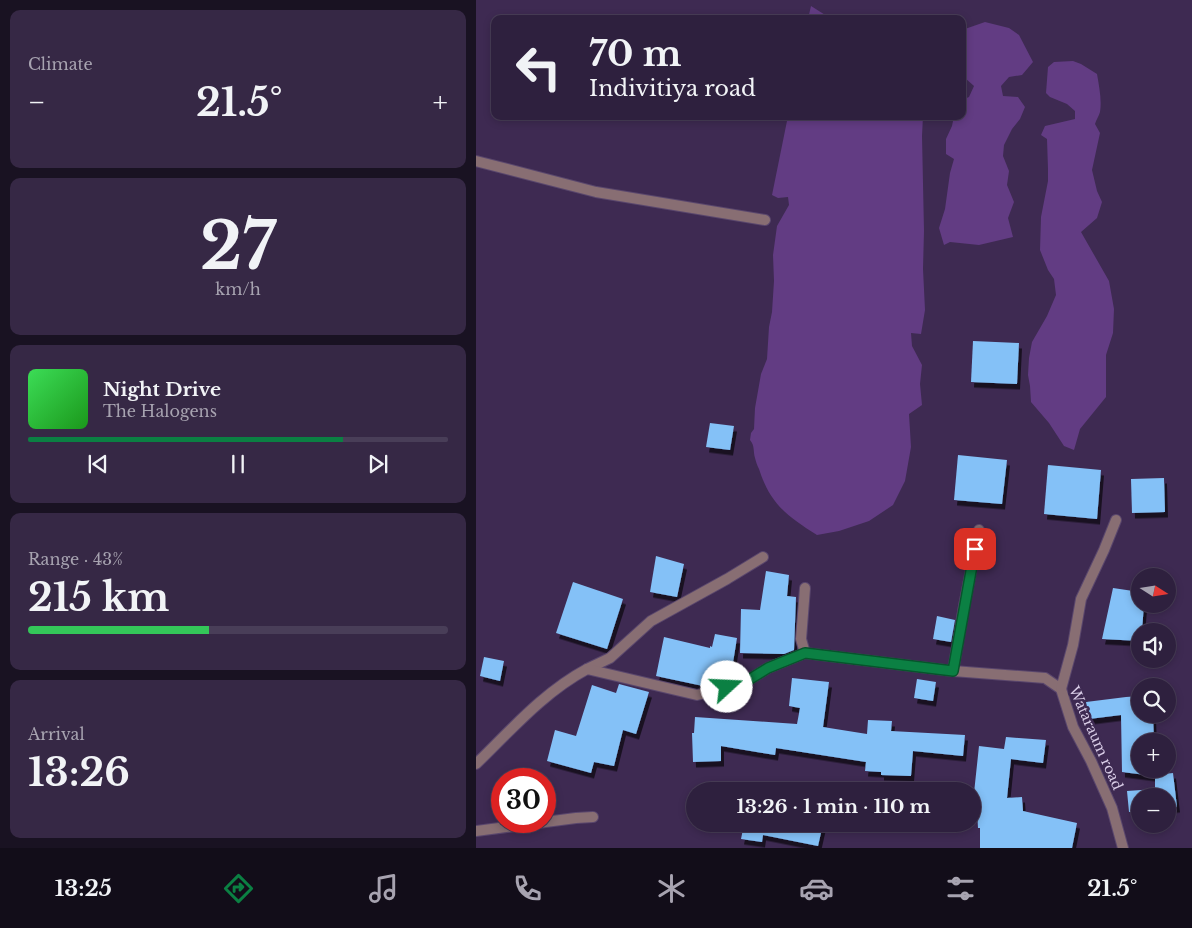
<!DOCTYPE html>
<meta charset="utf-8">
<style>
body{margin:0;font-family:"Libre Baskerville",serif;background:#362845;color:#f1f3f6;height:100vh;display:flex;flex-direction:column;font-size:19px;white-space:nowrap}
*{box-sizing:border-box;margin:0}
p{font-size:16px;color:#a7a3b0}
.icon{flex:none;width:28px;height:28px;fill:none;stroke:currentColor;stroke-width:2;stroke-linecap:round;stroke-linejoin:round}
.map{position:relative;flex:1;overflow:hidden}
.drawer{display:flex;flex-direction:column;gap:10px;padding:10px;background:#191222;width:476px}
.drawer>*{flex:none}
.top-card{position:absolute;left:15px;top:15px;width:475px;height:105px;border-radius:10px;box-shadow:0 2px 8px #0003,0 0 0 1px #493e58;background:#2e203e;color:#f1f3f6;overflow:hidden}
.needle{width:32px;rotate:102deg}
.buttons{position:absolute;left:655px;top:568px;display:grid;gap:10px}
.buttons a{display:grid;place-items:center;width:45px;height:45px;border-radius:50%;background:#2e203e;box-shadow:0 2px 8px #0003,0 0 0 1px #493e58;font-size:25px}
.speed{position:absolute;left:15px;top:768px;display:flex;gap:10px;font-size:25px;font-weight:700;text-align:center}
.speed>*{display:grid;place-content:center;width:65px;height:65px;border-radius:50%;background:#2e203e;box-shadow:0 2px 8px #0003,0 0 0 1px #493e58;line-height:1}
.speed .limit{border:8px solid #d22;background:#fff;color:#111}
.pin{position:absolute;display:grid;place-items:center;width:42px;height:42px;color:#fff;margin:-21px;border-radius:10px;box-shadow:0 2px 8px #0006}
.me{position:absolute;width:55px;margin:-28px;rotate:70deg;stroke-linejoin:round;filter:drop-shadow(0 0 4px #0008)}
.turn{display:flex;align-items:center;gap:18px;height:105px;padding:0 15px;font-size:22px}
.turn .icon{width:65px;height:65px;stroke-width:2.5}
.turn b{display:block;font-size:35px;line-height:42px}
.big{font-size:38px;font-weight:700;line-height:1.1}
.drawer .card{flex:1;display:flex;flex-direction:column;justify-content:center;gap:8px;min-width:0;padding:0 18px;border-radius:10px;background:#362845}
.drawer .dial{align-items:center;gap:0}
.dial b{font-size:65px;line-height:1}
.song{display:flex;align-items:center;gap:15px}
.cover{width:60px;height:60px;border-radius:8px;background:linear-gradient(135deg,hsl(130 70% 55%),hsl(120 70% 35%))}
.played{height:5px;border-radius:2px;background:linear-gradient(90deg,#0b8043 75%,#493e58 75%)}
.keys{display:flex;justify-content:space-around;direction:ltr}
.heat{display:flex;justify-content:space-between;align-items:center;font-size:28px;direction:ltr}
.charge{height:8px;border-radius:4px;background:linear-gradient(90deg,#34c759 43%,#493e58 0)}
.trip{position:absolute;left:210px;top:782px;width:295px;height:50px;border-radius:25px;background:#2e203e;box-shadow:0 2px 8px #0003,0 0 0 1px #493e58;font-weight:700;line-height:50px;text-align:center}
.tab-bar{display:flex;height:80px;justify-content:space-around;align-items:center;background:#120d19;color:#a7a3b0}
.tab-bar .icon{width:35px;height:35px}
.tab-bar .on{color:#0b8043}
.tab-bar b{font-size:22px;color:#f1f3f6}
main{display:flex;flex:1;min-height:0}
.map>svg:first-child{display:block}
.green{fill:#623c83}
.building{fill:#84c1f7;filter:url(#shadow)}
.lines{fill:none;stroke-linecap:round;stroke-linejoin:round}
.street-casing{stroke:#5a476d;stroke-width:12}
.street{stroke:#886e73;stroke-width:10}
.route-casing{stroke:#07532c;stroke-width:12}
.route{stroke:#0b8043;stroke-width:9}
.labels{text-anchor:middle;dominant-baseline:central;stroke-width:5;stroke-linejoin:round;paint-order:stroke}
.street-label{font-size:14px;fill:#d9cde7;stroke:#3e2a52}
</style>
<main>
<section class="drawer">
<div class="card"><p>Climate</p>
<div class="heat"><a>−</a><b class="big">21.5°</b><a>+</a></div>
</div>
<div class="card dial"><b>27</b><p>km/h</p></div>
<div class="card">
<div class="song"><i class="cover"></i><div><b>Night Drive</b><p>The Halogens</p></div></div>
<div class="played"></div>
<div class="keys"><svg class="icon" aria-label="previous" viewBox="0 0 24 24"><path d="M18 5L8 12l10 7zM5 5v14"/></svg><svg class="icon" aria-label="pause" viewBox="0 0 24 24"><path d="M8 5v14M16 5v14"/></svg><svg class="icon" aria-label="next" viewBox="0 0 24 24"><path d="M6 5l10 7-10 7zM19 5v14"/></svg></div>
</div>
<div class="card"><p>Range · 43%</p><b class="big">215 km</b><div class="charge"></div></div>
<div class="card"><p>Arrival</p><b class="big">13:26</b></div>
</section>
<div class="map">
<svg width="716" height="848" viewBox="0 0 716 848">
<defs>
<filter id="shadow"><feDropShadow dx="3" dy="5.5" stdDeviation="0" flood-color="#0009"/></filter>
</defs>
<rect width="100%" height="100%" fill="#3e2a52"/>
<g class="green">
<path d="M335 6 354 18 358 19H332Z"/>
<path d="M509 22 533 28 543 35 557 62 546 75 533 77 525 86 527 96 542 97 549 107 544 119 536 129 528 145 527 156 533 171 531 185 538 202 532 218 537 237 503 245 474 242 468 245 463 228 469 209 474 173 478 159 470 154V139L476 126 478 116H486V100L493 97 498 86 489 78 486 73V30Z"/>
<path d="M597 61 605 64 621 74C623 86 626 100 624 112 623 116 620 120 619 124L624 133 616 170 621 191 626 202 621 218 605 232 633 281 638 309 637 333 630 355V397L604 429 598 450 588 446 573 423 555 402 554 386 552 375 553 358 556 342 571 316 580 295 578 279 572 270 564 250 565 217 572 181V169L571 139 565 135 569 126 599 119V111L591 104 574 97 570 93 572 67 578 62Z"/>
<path d="M312 116H447L446 136 448 231 447 269 449 310 445 334 435 333 436 346 446 365 444 384 446 405 433 414 435 447 429 481 417 505 393 521 363 531 341 535C311 516 294 504 283 469 281 465 280 462 279 458 277 451 279 446 274 440L275 433 278 429 279 408 285 374 291 359 293 327 296 312 298 281 297 255 301 226 313 205 312 197 302 198 296 195Z"/>
</g>
<g class="building">
<path d="M497 341 543 343 541 384 495 382Z"/>
<path d="M234 423 258 426 254 450 230 447Z"/>
<path d="M482 455 531 460 526 504 478 500Z"/>
<path d="M572 465 625 470 621 519 568 514Z"/>
<path d="M688 478 689 512 656 513 655 479Z"/>
<path d="M180 556 208 564 201 597 174 592Z"/>
<path d="M290 571 313 575 311 596 320 597 318 650 308 654 264 653 265 609 284 610Z"/>
<path d="M97 582 147 599 131 649 80 633Z"/>
<path d="M637 588 664 592V604H668L666 631H664V641L626 639Z"/>
<path d="M461 616 479 620 475 642 457 639Z"/>
<path d="M239 634 261 638 255 675 237 672 234 685 227 686 180 676 188 637 234 648V646L236 647Z"/>
<path d="M8 657 28 661 24 681 4 676Z"/>
<path d="M316 678 353 682 347 727 391 734 392 720 416 721 415 731 489 735 487 756 437 751 435 776 405 775V772L389 771 390 762 300 748 299 755 245 746V761L217 762 216 733H218L219 717 321 724 324 708 313 706Z"/>
<path d="M441 679 460 682 457 701 438 698Z"/>
<path d="M143 684 173 692 160 734 147 730 138 766 118 762 115 773 71 761 79 730 100 736 116 685 140 693Z"/>
<path d="M664 696V714H677L678 741H664V769H678V776L646 772 645 715 613 719 610 702 650 697Z"/>
<path d="M530 737 570 740 567 763 535 759 531 798 546 797 547 811 601 823 596 848H504V828H502L500 793H498L503 746 528 749Z"/>
<path d="M697 773 701 807 691 808V796H664V811L653 812 651 791 679 789V775Z"/>
<path d="M276 787 303 791H275Z"/>
<path d="M268 824H347L342 846 287 835 286 842 265 839Z"/>
</g>
<g class="lines">
<g class="street-casing">
<g id="street">
<path d="M0 161 120 192 289 220"/>
<path d="M329 588 325 639 329 653"/>
<path d="M111 669 134 658 175 621 251 579 287 557"/>
<path d="M477 671 569 678 585 689 597 727 615 761 636 808 647 848"/>
<path d="M585 689 597 645 605 599 628 550 640 520"/>
<path d="M0 764C35 730 68 692 111 669L221 695 266 684 292 668 329 653 477 671 488 606 503 530"/>
<path d="M0 831 100 818 117 817"/>
</g>
</g>
<use href="#street" class="street"/>
</g>
<g class="lines">
<g class="route-casing">
<path id="route" d="M251 687 266 684 292 668 329 653 477 671 499 549"/>
</g>
<use href="#route" class="route"/>
</g>
<g class="labels">
<g class="street-label">
<text transform="translate(620 738) rotate(66)">Wataraum road</text>
</g>
</g>
</svg>
<div class="buttons">
<a><svg class="needle" viewBox="-14 -14 28 28"><path d="M0-13l5 13h-10z" fill="#e53935"/><path d="M0 13l5-13h-10z" fill="#a7a3b0"/></svg></a>
<a><svg class="icon" aria-label="sound" viewBox="0 0 24 24"><path d="M4 9h4l5-4v14l-5-4H4zM17 9q2 3 0 6"/></svg></a>
<a><svg class="icon" aria-label="search" viewBox="0 0 24 24"><circle cx="10" cy="10" r="6"/><path d="M15 15l6 6"/></svg></a>
<a>+</a>
<a>−</a>
</div>
<div class="speed"><div class="limit">30</div></div>
<div class="pin" style="left:499px;top:549px;background:#d93025"><svg class="icon" aria-label="arrive" viewBox="0 0 24 24"><path d="M6 21V4h12l-3 4 3 4H6"/></svg></div>
<svg class="me" style="left:251px;top:687px" viewBox="-20 -20 40 40"><circle r="19" fill="#fff"/><path d="M0-13L10 11 0 6-10 11z" fill="#0b8043"/></svg>
<div class="trip">13:26 · 1 min · 110 m</div>
<div class="top-card">
<div class="turn"><svg class="icon" aria-label="left" viewBox="0 0 24 24"><path d="M17 20v-9H6M10 6l-5 5 5 5"/></svg><div><b>70 m</b>Indivitiya road</div></div>
</div>
</div>
</main>
<nav class="tab-bar">
<b>13:25</b>
<svg class="icon on" aria-label="directions" viewBox="0 0 24 24"><path d="M12 3l9 9-9 9-9-9zM9 14v-3h6M13 9l2 2-2 2"/></svg>
<svg class="icon" aria-label="music" viewBox="0 0 24 24"><path d="M9 18V5l10-2v13"/><circle cx="6" cy="18" r="3"/><circle cx="16" cy="16" r="3"/></svg>
<svg class="icon" aria-label="phone" viewBox="0 0 24 24"><path d="M5 4h4l2 5-3 2q2 4 5 5l2-3 5 2v4C11 20 4 13 5 4z"/></svg>
<svg class="icon" aria-label="climate" viewBox="0 0 24 24"><path d="M12 3v18M4 7l16 10M4 17L20 7"/></svg>
<svg class="icon" aria-label="car" viewBox="0 0 24 24"><path d="M5 17H2v-5l4-1 3-4h7l3 4 3 1v5h-3M9 17h6M6 11h13"/><circle cx="7" cy="17" r="2"/><circle cx="17" cy="17" r="2"/></svg>
<svg class="icon" aria-label="filters" viewBox="0 0 24 24"><path d="M4 7h16M4 17h16"/><circle cx="9" cy="7" r="2"/><circle cx="15" cy="17" r="2"/></svg>
<b>21.5°</b>
</nav>
